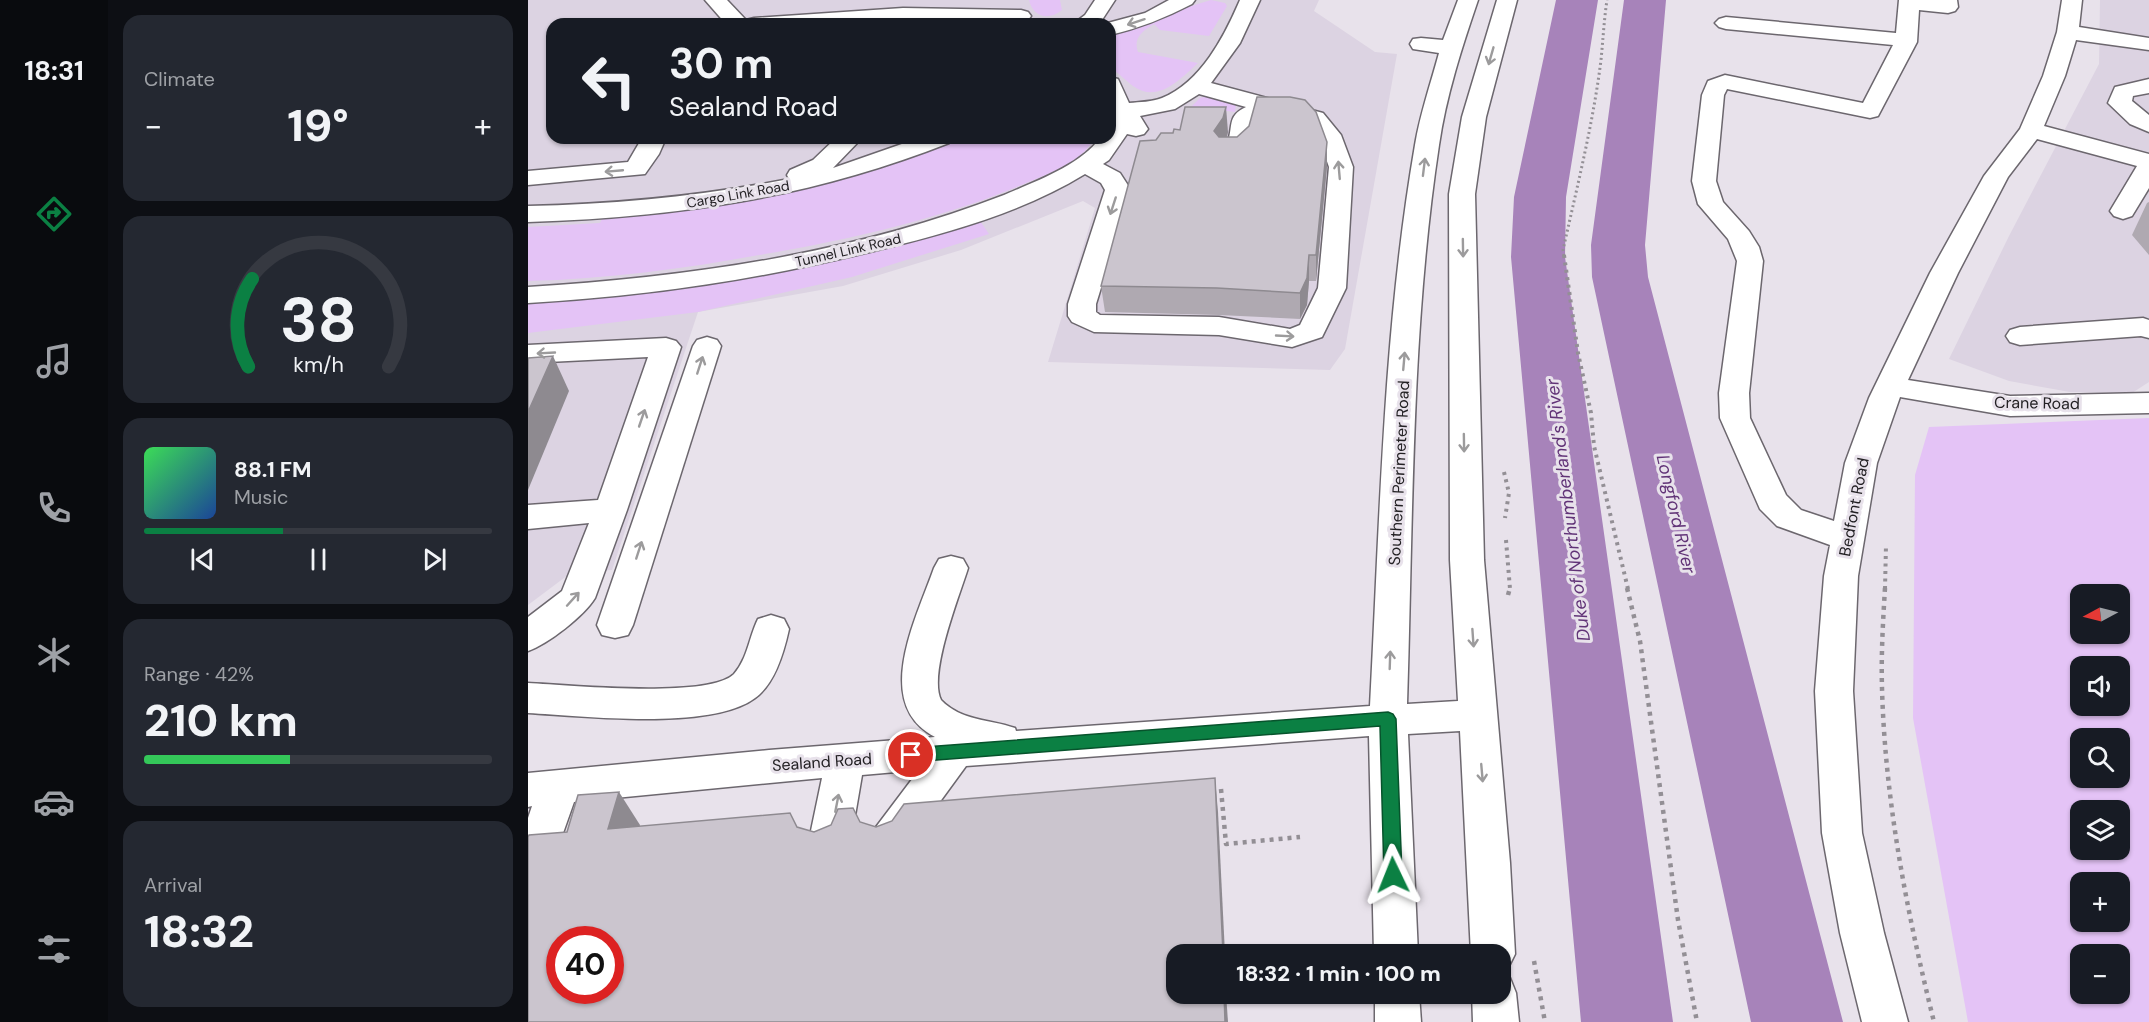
<!DOCTYPE html>
<meta charset="utf-8">
<style>
body{margin:0;font-family:"DM Sans",sans-serif;background:#242831;color:#f1f3f6;height:100vh;display:flex;flex-direction:column;font-size:22px;white-space:nowrap}
*{box-sizing:border-box;margin:0}
p{font-size:20px;color:#9ea1a6}
.icon{flex:none;width:33px;height:33px;fill:none;stroke:currentColor;stroke-width:2;stroke-linecap:round;stroke-linejoin:round}
.map{position:relative;flex:1;overflow:hidden}
.panel{display:flex;flex-direction:column;gap:15px;padding:15px;background:#0d0f14;width:420px}
.panel>*{flex:none}
.banner{position:absolute;left:18px;top:18px;width:570px;height:126px;border-radius:18px;box-shadow:0 2px 4px #0004;background:#171b24;color:#f1f3f6;overflow:hidden}
.needle{width:39px;rotate:263deg}
.buttons{position:absolute;left:1542px;top:584px;display:grid;gap:12px}
.buttons a{display:grid;place-items:center;width:60px;height:60px;border-radius:12px;background:#171b24;box-shadow:0 2px 4px #0004;font-size:30px}
.speed{position:absolute;left:18px;top:926px;display:flex;gap:12px;font-size:30px;font-weight:700;text-align:center}
.speed>*{display:grid;place-content:center;width:78px;height:78px;border-radius:50%;background:#171b24;box-shadow:0 2px 4px #0004;line-height:1}
.speed .limit{border:9px solid #d22;background:#fff;color:#111}
.pin{position:absolute;display:grid;place-items:center;width:51px;height:51px;color:#fff;margin:-26px;border:3px solid #fff;border-radius:50%;box-shadow:0 2px 6px #0007}
.me{position:absolute;width:66px;margin:-33px;rotate:358deg;stroke-linejoin:round;filter:drop-shadow(0 0 4px #0008)}
.turn{display:flex;align-items:center;gap:21px;height:126px;padding:0 24px;font-size:27px}
.turn .icon{width:78px;height:78px;stroke-width:2.5}
.turn b{display:block;font-size:42px;line-height:51px}
.big{font-size:45px;font-weight:800;line-height:1.1}
.panel .tile{flex:1;display:flex;flex-direction:column;justify-content:center;gap:9px;min-width:0;padding:0 21px;border-radius:18px;background:#242831}
.panel .dial{align-items:center;gap:0}
.dial svg{height:156px;overflow:visible;fill:none;stroke:#363941;stroke-width:7;stroke-linecap:round;text-anchor:middle}
.dial text{fill:#f1f3f6;stroke:none}
.song{display:flex;align-items:center;gap:18px}
.cover{width:72px;height:72px;border-radius:9px;background:linear-gradient(135deg,hsl(130 70% 55%),hsl(220 70% 35%))}
.played{height:6px;border-radius:3px;background:linear-gradient(90deg,#0b8043 40%,#363941 40%)}
.keys{display:flex;justify-content:space-around;direction:ltr}
.heat{display:flex;justify-content:space-between;align-items:center;font-size:33px;direction:ltr}
.charge{height:9px;border-radius:4px;background:linear-gradient(90deg,#34c759 42%,#363941 0)}
.trip{position:absolute;left:638px;top:944px;width:345px;height:60px;border-radius:18px;background:#171b24;box-shadow:0 2px 4px #0004;font-weight:800;line-height:60px;text-align:center}
main{display:flex;flex:1;min-height:0}
.dock{display:flex;flex-direction:column;width:108px;justify-content:space-around;align-items:center;background:#090b0e;color:#9ea1a6}
.dock .icon{width:42px;height:42px}
.dock .active{color:#0b8043}
.dock b{font-size:27px;color:#f1f3f6}
.map>svg:first-child{display:block}
.built{fill:#dcd3e2;fill-rule:evenodd}
.green{fill:#e4c3f6;fill-rule:evenodd}
.lines{fill:none;stroke-linecap:round;stroke-linejoin:round}
.river{fill:#a783ba;fill-rule:evenodd}
.minor-casing{stroke:#6c676e;stroke-width:3}
.path-far2{stroke:#938f95;stroke-width:3;stroke-dasharray:2 3;stroke-linecap:butt}
.path-far1{stroke:#938f95;stroke-width:4;stroke-dasharray:3 4.5;stroke-linecap:butt}
.path{stroke:#938f95;stroke-width:4.5;stroke-dasharray:4 5;stroke-linecap:butt}
.minor{fill:#fff;fill-rule:evenodd}
.wall{fill:#afa9b1}
.shaded-wall{fill:#8e8a90}
.building{fill:#cbc5ce;stroke:#8e8a90;stroke-width:1.5;fill-rule:evenodd}
.oneway{stroke:#9c9b9c}
.route{fill:#0b8043;stroke:#07532c;stroke-width:1.5}
.labels{text-anchor:middle;dominant-baseline:central;stroke-width:6;stroke-linejoin:round;paint-order:stroke}
.far-street-label{font-size:14px;fill:#232124;stroke:#e8e2eb}
.street-label{font-size:16px;fill:#232124;stroke:#e8e2eb}
.water-label{font-size:18px;font-style:italic;fill:#613377;stroke:#e8e2eb}
</style>
<main>
<nav class="dock">
<b>18:31</b>
<svg class="icon active" aria-label="directions" viewBox="0 0 24 24"><path d="M12 3l9 9-9 9-9-9zM9 14v-3h6M13 9l2 2-2 2"/></svg>
<svg class="icon" aria-label="music" viewBox="0 0 24 24"><path d="M9 18V5l10-2v13"/><circle cx="6" cy="18" r="3"/><circle cx="16" cy="16" r="3"/></svg>
<svg class="icon" aria-label="phone" viewBox="0 0 24 24"><path d="M5 4h4l2 5-3 2q2 4 5 5l2-3 5 2v4C11 20 4 13 5 4z"/></svg>
<svg class="icon" aria-label="climate" viewBox="0 0 24 24"><path d="M12 3v18M4 7l16 10M4 17L20 7"/></svg>
<svg class="icon" aria-label="car" viewBox="0 0 24 24"><path d="M5 17H2v-5l4-1 3-4h7l3 4 3 1v5h-3M9 17h6M6 11h13"/><circle cx="7" cy="17" r="2"/><circle cx="17" cy="17" r="2"/></svg>
<svg class="icon" aria-label="filters" viewBox="0 0 24 24"><path d="M4 7h16M4 17h16"/><circle cx="9" cy="7" r="2"/><circle cx="15" cy="17" r="2"/></svg>
</nav>
<section class="panel">
<div class="tile"><p>Climate</p>
<div class="heat"><a>−</a><b class="big">19°</b><a>+</a></div>
</div>
<div class="tile dial"><svg viewBox="0 0 100 80">
<path d="M14 69A42 42 0 1 1 86 69"/>
<path d="M14 69A42 42 0 0 1 16 24" stroke="#0b8043"/>
<text x="50" y="56" font-size="32" font-weight="700">38</text>
<text x="50" y="72" font-size="11">km/h</text>
</svg></div>
<div class="tile">
<div class="song"><i class="cover"></i><div><b>88.1 FM</b><p>Music</p></div></div>
<div class="played"></div>
<div class="keys"><svg class="icon" aria-label="previous" viewBox="0 0 24 24"><path d="M18 5L8 12l10 7zM5 5v14"/></svg><svg class="icon" aria-label="pause" viewBox="0 0 24 24"><path d="M8 5v14M16 5v14"/></svg><svg class="icon" aria-label="next" viewBox="0 0 24 24"><path d="M6 5l10 7-10 7zM19 5v14"/></svg></div>
</div>
<div class="tile"><p>Range · 42%</p><b class="big">210 km</b><div class="charge"></div></div>
<div class="tile"><p>Arrival</p><b class="big">18:32</b></div>
</section>
<div class="map">
<svg width="1621" height="1022" viewBox="0 0 1621 1022">
<rect width="100%" height="100%" fill="#e8e2eb"/>
<g class="built">
<path d="M0 0H791L786 11 847 52 869 54 817 349 802 370 520 362 567 208 555 201 433 250 315 286 170 312 84 570 44 572 0 605ZM24 24H582V138H24Z"/>
<path d="M1572 0H1621V382L1604 393 1542 392 1481 381 1421 359 1481 236 1571 64Z"/>
</g>
<g class="green">
<path d="M501 0H532L534 10C520 21 505 17 501 0Z"/>
<path d="M683 0 697 3 699 6 681 36 632 30 626 24C615 31 605 37 610 52L670 63C652 79 630 104 605 86 597 80 591 73 582 68V31Z"/>
<path d="M679 96H690L708 103 707 112 683 109H661L672 98Z"/>
<path d="M433 138H567C552 164 517 175 491 186 408 220 319 240 231 255 155 269 78 279 0 281V227L72 223 74 219C197 208 319 185 433 138Z"/>
<path d="M452 221 461 234 324 277 170 312 0 333V302C153 296 307 268 452 221Z"/>
<path d="M1621 418V1022H1440L1385 718 1387 475 1401 427ZM1552 594H1592V633H1552ZM1552 666H1592V705H1552ZM1552 738H1592V777H1552ZM1552 810H1592V849H1552ZM1552 882H1592V921H1552ZM1552 954H1592V993H1552Z"/>
</g>
<g class="lines">
<g class="river">
<path d="M1028 0H1070L1038 197 1037 257 1145 1022H1053L983 257 986 197Z"/>
<path d="M1096 0H1138L1117 245 1120 277 1315 1022H1223L1064 277 1063 245Z"/>
</g>
<g class="minor-casing">
<g id="minor">
<path d="M177 0H199L218 20 226 18 375 8 493 10 500 12 503 16 500 20 493 22 375 20 320 24H198Z"/>
<path d="M567 0H587L572 23 545 24 557 15Z"/>
<path d="M641 0H667L664 4C637 18 612 28 582 35V24H576L617 13Z"/>
<path d="M712 0H732L712 43 683 83 795 113 813 135 825 167 818 288 794 337 764 347 691 335 566 332 544 322 540 316V304L577 190 573 183 557 174C495 212 423 232 354 249 234 279 123 296 0 303V287C161 277 324 254 476 195 506 182 553 165 572 138H582V124L585 120 582 113V77L590 79 601 103C612 102 624 102 634 98 673 82 696 37 712 0ZM671 94 718 107C698 116 706 127 699 144 697 148 693 151 690 155L693 160C722 167 724 140 728 120L740 113 779 123 790 136 801 167 790 288 772 325 762 329 691 317 572 315 568 312V304L603 190 592 173 575 164 581 160 599 134 608 136 616 134 620 129 612 116 647 109Z"/>
<path d="M930 0H950C934 47 918 96 911 145 883 329 885 518 879 704L930 701 922 560 921 194 934 117 969 0H989L958 117 947 194 956 560 982 863 987 954 980 968 972 971V954H943L932 731 880 734 890 954H846L841 736 438 766 376 851 362 857 348 851 342 839 348 827 391 770 334 775 322 845 316 858 301 863 286 858 280 845 294 778 46 802 17 884 0 889V818L4 806 0 807V773L241 750 407 737C343 704 389 617 406 568L411 559 423 556 435 559 440 568C431 597 400 674 413 700 433 721 461 719 487 728L488 731 842 706C852 519 855 330 887 145 892 114 903 83 911 53L885 49 882 44 885 39 893 38 915 40Z"/>
<path d="M1371 0H1429L1430 7 1427 11 1420 13 1391 10 1389 42 1350 116 1342 118 1199 89 1196 95 1188 181 1195 202 1221 231 1231 247 1235 261 1221 393 1222 418 1258 495 1273 510 1306 521 1317 463 1341 398 1402 273 1456 176 1492 129 1515 76 1529 32 1534 0H1554L1551 27 1621 38V50L1548 40 1537 76 1516 126 1621 154V188L1604 216 1595 219 1586 216 1582 211 1609 166 1509 139 1480 177 1430 273 1380 380 1482 396 1621 393V413L1482 416 1372 397 1349 463 1330 576 1325 691 1334 833 1356 933 1380 1022H1334L1312 933 1294 833 1287 691 1296 576 1302 545 1249 526 1232 509 1192 418 1191 393 1209 261 1200 239 1170 204 1164 181 1174 95 1180 81 1197 75 1335 103 1365 45 1198 29 1191 27 1187 23 1191 19 1198 17 1368 33Z"/>
<path d="M1621 79V93L1605 96 1604 101 1621 115V132L1602 124 1580 103 1587 87Z"/>
<path d="M114 138H138L131 154 117 174 0 185V171L100 162Z"/>
<path d="M308 138H334L305 168 391 138H425L421 143C281 198 150 217 0 222V206C88 204 174 196 261 179L259 175 262 170 285 160Z"/>
<path d="M1615 318 1621 320V338L1613 336 1492 345 1482 342 1478 336 1482 330 1492 327Z"/>
<path d="M179 337 189 340 193 346 105 625 100 635 87 638 74 635 69 625 165 346 169 340Z"/>
<path d="M138 338 148 341 153 347 99 510 67 598C56 616 20 644 0 651V617L34 591 61 523 0 529V505L70 500 120 357 0 363V345Z"/>
<path d="M243 615 256 619 261 629C256 652 247 684 227 698 183 731 54 716 0 713V683C39 685 181 699 206 674 220 658 221 637 230 619Z"/>
<path d="M972 974 982 978 988 993 991 1022H945L944 993H972Z"/>
<path d="M847 993H891L893 1022H847Z"/>
</g>
</g>
<path class="path-far2" d="M1036 256 1035 250C1049 187 1065 124 1073 60 1075 40 1076 20 1079 0"/>
<g class="path-far1">
<path d="M1036 255 1050 353 1063 413 1066 446 1100 589"/>
<path d="M976 472 981 493 977 518"/>
<path d="M978 540 982 589"/>
<path d="M1357 589 1358 545"/>
</g>
<g class="path">
<path d="M1099 588 1112 641 1150 920 1169 1022"/>
<path d="M1357 588C1355 621 1353 655 1354 688 1357 801 1379 913 1406 1022"/>
<path d="M980 595 982 588"/>
<path d="M693 789 698 844 772 837"/>
<path d="M1006 961 1017 1022"/>
</g>
<use href="#minor" class="minor"/>
</g>
<g class="wall">
<path d="M700 132 699 137 799 142V167L788 281H781L779 305 772 319 691 315 577 312 573 286 628 140Z"/>
<path d="M1621 202V255L1604 235 1619 203Z"/>
</g>
<g class="shaded-wall">
<path d="M698 107 700 132 697 143 686 131Z"/>
<path d="M799 142V167L788 281V255Z"/>
<path d="M781 255V281L779 305 772 319V293Z"/>
<path d="M25 356 41 391 0 490V412Z"/>
<path d="M687 778 690 812 697 954H695Z"/>
<path d="M91 792 112 825 102 862 80 829Z"/>
<path d="M696 993H698L700 1022H697Z"/>
</g>
<g class="building">
<path d="M729 97H762L777 100 788 112 799 142 788 255H781L779 278 772 293 689 288 573 286 612 141 628 140 633 133H645L646 129 652 130 657 107H698L695 118 686 131 691 137H709L721 126Z"/>
<path d="M25 356 0 412V358Z"/>
<path d="M687 778 695 954H648V993H696L697 1022H0V837L1 835 39 832 50 795 91 792 80 829 262 813 269 827 286 832 303 825 310 809 325 808 332 822 348 827 364 821 376 804ZM32 939H82V990H32Z"/>
</g>
<defs><path id="oneway-shaft" d="M-6 0H5M1.5-3L5.5 0L1.5 3" fill="none" stroke-width="1.6" stroke-linecap="round" stroke-linejoin="round" transform="scale(1.5)"/></defs>
<g class="oneway">
<use href="#oneway-shaft" transform="translate(608 22) rotate(162)"/>
<use href="#oneway-shaft" transform="translate(963 56) rotate(106)"/>
<use href="#oneway-shaft" transform="translate(896 167) rotate(-83)"/>
<use href="#oneway-shaft" transform="translate(811 170) rotate(-95)"/>
<use href="#oneway-shaft" transform="translate(86 171) rotate(175)"/>
<use href="#oneway-shaft" transform="translate(585 206) rotate(108)"/>
<use href="#oneway-shaft" transform="translate(935 248) rotate(89)"/>
<use href="#oneway-shaft" transform="translate(757 336) rotate(3)"/>
<use href="#oneway-shaft" transform="translate(18 353) rotate(177)"/>
<use href="#oneway-shaft" transform="translate(876 361) rotate(-85)"/>
<use href="#oneway-shaft" transform="translate(172 365) rotate(-72)"/>
<use href="#oneway-shaft" transform="translate(114 418) rotate(-71)"/>
<use href="#oneway-shaft" transform="translate(936 443) rotate(89)"/>
<use href="#oneway-shaft" transform="translate(111 550) rotate(-72)"/>
<use href="#oneway-shaft" transform="translate(45 599) rotate(-48)"/>
<use href="#oneway-shaft" transform="translate(945 638) rotate(86)"/>
<use href="#oneway-shaft" transform="translate(862 660) rotate(-88)"/>
<use href="#oneway-shaft" transform="translate(954 773) rotate(85)"/>
<use href="#oneway-shaft" transform="translate(309 803) rotate(-79)"/>
</g>
<path class="route" d="M860 712 865 714 868 719 874 875 871 880 865 883 859 880 856 875 852 726 383 762 377 760 375 755 377 750 383 748Z"/>
<g class="labels">
<g class="far-street-label">
<text transform="translate(210 194) rotate(-10)">Cargo Link Road</text>
<text transform="translate(320 250) rotate(-13)">Tunnel Link Road</text>
</g>
<g class="street-label">
<text transform="translate(1509 403) rotate(1)">Crane Road</text>
<text transform="translate(871 473) rotate(-87)">Southern Perimeter Road</text>
<text transform="translate(1326 507) rotate(-79)">Bedfont Road</text>
<text transform="translate(294 762) rotate(-4)">Sealand Road</text>
</g>
<g class="water-label">
<text transform="translate(1040 510) rotate(-97)">Duke of Northumberland's River</text>
<text transform="translate(1148 514) rotate(77)">Longford River</text>
</g>
</g>
</svg>
<div class="buttons">
<a><svg class="needle" viewBox="-14 -14 28 28"><path d="M0-13l5 13h-10z" fill="#e53935"/><path d="M0 13l5-13h-10z" fill="#9ea1a6"/></svg></a>
<a><svg class="icon" aria-label="sound" viewBox="0 0 24 24"><path d="M4 9h4l5-4v14l-5-4H4zM17 9q2 3 0 6"/></svg></a>
<a><svg class="icon" aria-label="search" viewBox="0 0 24 24"><circle cx="10" cy="10" r="6"/><path d="M15 15l6 6"/></svg></a>
<a><svg class="icon" aria-label="layers" viewBox="0 0 24 24"><path d="M12 4l9 5-9 5-9-5zM3 14l9 5 9-5"/></svg></a>
<a>+</a>
<a>−</a>
</div>
<div class="speed"><div class="limit">40</div></div>
<div class="pin" style="left:383px;top:755px;background:#d93025"><svg class="icon" aria-label="arrive" viewBox="0 0 24 24"><path d="M6 21V4h12l-3 4 3 4H6"/></svg></div>
<svg class="me" style="left:865px;top:875px" viewBox="-20 -20 40 40"><path d="M0-17L14 15 0 8-14 15z" fill="#0b8043" stroke="#fff" stroke-width="4"/></svg>
<div class="trip">18:32 · 1 min · 100 m</div>
<div class="banner">
<div class="turn"><svg class="icon" aria-label="left" viewBox="0 0 24 24"><path d="M17 20v-9H6M10 6l-5 5 5 5"/></svg><div><b>30 m</b>Sealand Road</div></div>
</div>
</div>
</main>
